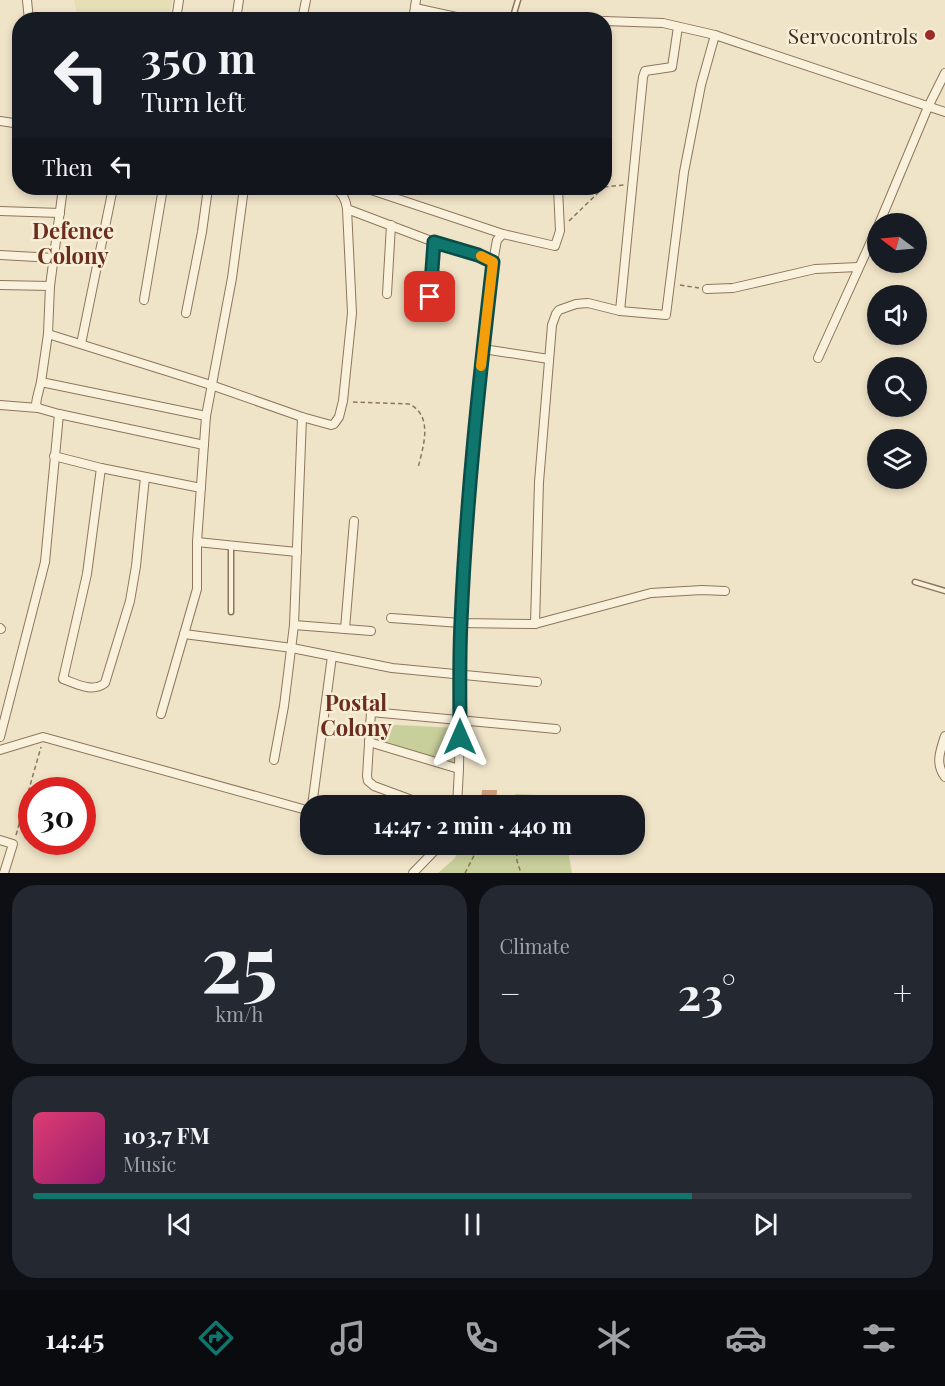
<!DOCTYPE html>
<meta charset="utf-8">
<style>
body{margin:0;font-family:"Playfair Display",serif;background:#242831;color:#f1f3f6;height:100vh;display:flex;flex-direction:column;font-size:22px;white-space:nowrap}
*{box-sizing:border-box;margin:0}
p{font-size:20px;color:#9ea1a6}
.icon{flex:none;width:33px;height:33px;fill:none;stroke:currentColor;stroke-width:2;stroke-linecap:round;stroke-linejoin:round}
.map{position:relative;height:873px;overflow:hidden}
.details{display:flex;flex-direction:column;gap:12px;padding:12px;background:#0d0f14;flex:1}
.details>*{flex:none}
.banner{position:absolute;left:12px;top:12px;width:600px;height:183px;border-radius:24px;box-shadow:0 3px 9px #0003;background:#171b24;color:#f1f3f6;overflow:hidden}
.needle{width:39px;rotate:286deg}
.fabs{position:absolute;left:867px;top:213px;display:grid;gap:12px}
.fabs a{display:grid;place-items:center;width:60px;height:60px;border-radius:50%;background:#171b24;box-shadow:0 3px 9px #0003;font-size:30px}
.speed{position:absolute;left:18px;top:777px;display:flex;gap:12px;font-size:30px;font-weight:700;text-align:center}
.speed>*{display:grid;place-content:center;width:78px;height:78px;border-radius:50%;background:#171b24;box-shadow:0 3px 9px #0003;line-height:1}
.speed .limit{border:9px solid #d22;background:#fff;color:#111}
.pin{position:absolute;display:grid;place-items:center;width:51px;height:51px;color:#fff;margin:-26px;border-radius:12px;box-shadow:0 3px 9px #0006}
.me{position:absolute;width:66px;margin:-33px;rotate:0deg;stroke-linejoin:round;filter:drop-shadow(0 0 4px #0008)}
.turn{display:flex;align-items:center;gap:21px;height:126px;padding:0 30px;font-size:27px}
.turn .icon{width:78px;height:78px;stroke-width:2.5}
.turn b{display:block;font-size:42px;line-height:51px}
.then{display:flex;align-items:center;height:57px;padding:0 30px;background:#0003;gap:12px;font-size:22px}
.big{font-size:45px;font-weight:700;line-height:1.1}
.details .card{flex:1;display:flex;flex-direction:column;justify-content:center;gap:9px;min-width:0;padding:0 21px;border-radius:24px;background:#242831}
.details .dial{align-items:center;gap:0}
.dial b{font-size:78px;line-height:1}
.song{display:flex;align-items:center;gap:18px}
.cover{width:72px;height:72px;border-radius:9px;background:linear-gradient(135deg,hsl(340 70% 55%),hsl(320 70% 35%))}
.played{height:6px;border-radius:3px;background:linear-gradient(90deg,#0f766e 75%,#363941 75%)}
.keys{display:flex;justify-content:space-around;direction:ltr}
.heat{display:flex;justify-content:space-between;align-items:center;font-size:33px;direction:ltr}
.details .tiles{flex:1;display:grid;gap:12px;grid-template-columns:1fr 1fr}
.card:last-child{grid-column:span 2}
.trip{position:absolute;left:300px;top:795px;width:345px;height:60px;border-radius:24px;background:#171b24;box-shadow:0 3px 9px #0003;font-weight:700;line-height:60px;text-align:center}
.dock{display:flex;height:96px;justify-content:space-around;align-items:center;background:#090b0e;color:#9ea1a6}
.dock .icon{width:42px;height:42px}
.dock .active{color:#0f766e}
.dock b{font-size:27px;color:#f1f3f6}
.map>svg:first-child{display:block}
.farmland{fill:#e6deb5}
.green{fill:#c9cf9b}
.building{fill:#cf9f7d}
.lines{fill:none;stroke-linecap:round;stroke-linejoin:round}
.lane-casing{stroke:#8d765c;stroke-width:7}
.street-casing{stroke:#8d765c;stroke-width:10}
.path{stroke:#8d765c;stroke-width:1.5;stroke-dasharray:4.5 3;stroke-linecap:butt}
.lane{stroke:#faf1dc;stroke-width:4}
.street{stroke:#faf1dc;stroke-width:8}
.route-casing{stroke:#0a4d48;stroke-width:15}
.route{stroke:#0f766e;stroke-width:10}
.slow{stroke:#f59e0b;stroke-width:10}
.poi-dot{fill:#9e2a2b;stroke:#f7eed8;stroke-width:2}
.labels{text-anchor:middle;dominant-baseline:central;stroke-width:5;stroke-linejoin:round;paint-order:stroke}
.poi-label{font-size:21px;fill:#3d2e20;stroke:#f7eed8;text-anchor:end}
.neighbourhood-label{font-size:22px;font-weight:bold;fill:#6b2e1e;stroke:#f7eed8}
</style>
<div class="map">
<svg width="945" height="873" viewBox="0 0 945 873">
<rect width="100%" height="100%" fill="#f0e4c8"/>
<path class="farmland" d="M74 0H172L169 20 78 19Z"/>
<g class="green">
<path d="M377 724 457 728 455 765 375 740Z"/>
<path d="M516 794C536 795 554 794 571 805H511V798Z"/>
<path d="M460 845H567L572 873H438L455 858Z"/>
</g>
<path class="building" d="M482 790H497L496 806 481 804Z"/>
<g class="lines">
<g class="lane-casing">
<g id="lane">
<path d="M512 20 518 0"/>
<path d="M915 582 945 591"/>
<path d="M231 612V545"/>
</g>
</g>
<g class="street-casing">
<g id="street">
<path d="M27 0 29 20"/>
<path d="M415 8 470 20"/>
<path d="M176 20 179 0"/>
<path d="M236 20 239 0"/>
<path d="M302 20 306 0"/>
<path d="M413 20 416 0"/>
<path d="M516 20 530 17 567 20"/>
<path d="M604 21 663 23 715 35 945 112"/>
<path d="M0 121 20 124"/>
<path d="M63 188 50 286 48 334 41 382 37 398 36 404 38 408 59 414 204 445"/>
<path d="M334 188C342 192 346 200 347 209L434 242 479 255 493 262 473 443 461 623 459 769 457 806"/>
<path d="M360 188 371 190 503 234"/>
<path d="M0 211 60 213"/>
<path d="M879 224 928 107 945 73"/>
<path d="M0 255 54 258"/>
<path d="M493 262 497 240 503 234 555 246 560 231 558 188"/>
<path d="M0 285 50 286"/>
<path d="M707 289 733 288 815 269 858 267"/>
<path d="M387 294 391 225"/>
<path d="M430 297 434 242"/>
<path d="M144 300 163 188"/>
<path d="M620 311 666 315 684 172 701 85 715 35"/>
<path d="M186 313 202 232 208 188"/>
<path d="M48 334 211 385 302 417 331 425 334 424 339 417 343 401 352 313 347 209"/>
<path d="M81 344 113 188"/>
<path d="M483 349 549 359"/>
<path d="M818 358 878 226"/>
<path d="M41 382 206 416"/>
<path d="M0 405 38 408"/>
<path d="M54 456 101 468 201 488"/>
<path d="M101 468 87 574 63 679C77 684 93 693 105 683L130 601 136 566 145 477"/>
<path d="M197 542 297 552"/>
<path d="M391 618 461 623 535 624 651 593 702 590 725 591"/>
<path d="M535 624 539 482 552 325 556 314 559 310 576 304 588 303 620 311 643 77 645 71 672 67 678 27"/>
<path d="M294 625 371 631"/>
<path d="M0 628 1 629"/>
<path d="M345 629 354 521"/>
<path d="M184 634 292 648 392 668 537 682"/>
<path d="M161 714 197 589V542L206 416 232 278 244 188"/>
<path d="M945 736C940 751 935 764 945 777"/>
<path d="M0 737 45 562 59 414"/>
<path d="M369 742 459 769"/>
<path d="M0 750 43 737 310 811"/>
<path d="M274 760 284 706 294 625 302 417"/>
<path d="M312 806 332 656"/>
<path d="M428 806 374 786 368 781 367 776 371 712 556 729"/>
<path d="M0 840 13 844 4 873"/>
<path d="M413 873 441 844"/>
</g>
</g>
<g class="path">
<path d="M604 187 624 185"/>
<path d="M569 221 603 188"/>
<path d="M680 285 699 288"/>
<path d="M353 402 409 404C434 416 423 447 418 468"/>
<path d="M16 835 41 747"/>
<path d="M516 844 517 861 521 873"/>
<path d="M465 873 480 844"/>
</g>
<use href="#lane" class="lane"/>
<use href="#street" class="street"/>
</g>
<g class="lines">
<g class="route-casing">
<path id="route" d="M430 297 434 242 478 255 493 262C479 382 466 502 461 622 459 660 460 699 460 737"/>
</g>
<use href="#route" class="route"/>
<path class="slow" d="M481 256 493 262 481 366"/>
</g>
<circle class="poi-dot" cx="930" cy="35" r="6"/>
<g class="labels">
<g class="poi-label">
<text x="918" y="35">Servocontrols</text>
</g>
<g class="neighbourhood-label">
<text x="73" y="230">Defence<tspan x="73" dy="25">Colony</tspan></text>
<text x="356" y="702">Postal<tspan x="356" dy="25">Colony</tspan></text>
</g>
</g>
</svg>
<div class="fabs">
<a><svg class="needle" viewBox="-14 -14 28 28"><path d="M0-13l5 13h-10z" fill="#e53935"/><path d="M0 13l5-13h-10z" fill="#9ea1a6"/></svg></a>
<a><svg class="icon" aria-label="sound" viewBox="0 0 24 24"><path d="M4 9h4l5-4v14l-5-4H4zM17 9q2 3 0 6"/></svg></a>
<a><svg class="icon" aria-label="search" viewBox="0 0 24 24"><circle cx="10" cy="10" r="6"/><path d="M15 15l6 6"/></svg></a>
<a><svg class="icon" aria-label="layers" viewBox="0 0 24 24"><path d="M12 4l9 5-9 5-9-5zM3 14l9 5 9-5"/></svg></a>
</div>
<div class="speed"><div class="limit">30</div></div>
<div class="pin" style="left:430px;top:297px;background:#d93025"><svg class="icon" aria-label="arrive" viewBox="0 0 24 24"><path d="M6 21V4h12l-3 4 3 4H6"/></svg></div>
<svg class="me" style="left:460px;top:737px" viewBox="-20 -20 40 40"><path d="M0-17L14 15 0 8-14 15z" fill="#0f766e" stroke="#fff" stroke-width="4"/></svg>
<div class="trip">14:47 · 2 min · 440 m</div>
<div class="banner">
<div class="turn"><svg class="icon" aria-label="left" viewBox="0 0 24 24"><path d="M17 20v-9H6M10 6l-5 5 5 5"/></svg><div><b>350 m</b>Turn left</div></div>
<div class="then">Then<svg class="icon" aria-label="left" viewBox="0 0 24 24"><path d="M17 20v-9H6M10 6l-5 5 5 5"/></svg></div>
</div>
</div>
<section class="details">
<div class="tiles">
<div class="card dial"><b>25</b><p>km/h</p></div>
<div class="card"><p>Climate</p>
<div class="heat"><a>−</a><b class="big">23°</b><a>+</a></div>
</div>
<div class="card">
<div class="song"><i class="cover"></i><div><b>103.7 FM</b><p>Music</p></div></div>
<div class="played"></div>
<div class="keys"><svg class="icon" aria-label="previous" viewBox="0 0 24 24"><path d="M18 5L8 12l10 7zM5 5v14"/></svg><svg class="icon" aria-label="pause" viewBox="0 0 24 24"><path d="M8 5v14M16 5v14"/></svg><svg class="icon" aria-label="next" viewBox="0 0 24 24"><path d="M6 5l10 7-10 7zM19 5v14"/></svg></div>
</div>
</div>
</section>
<nav class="dock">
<b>14:45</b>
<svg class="icon active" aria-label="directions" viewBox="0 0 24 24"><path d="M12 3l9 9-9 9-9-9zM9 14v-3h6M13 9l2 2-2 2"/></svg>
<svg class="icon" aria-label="music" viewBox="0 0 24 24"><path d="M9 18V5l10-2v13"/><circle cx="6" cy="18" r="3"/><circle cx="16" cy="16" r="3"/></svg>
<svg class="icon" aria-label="phone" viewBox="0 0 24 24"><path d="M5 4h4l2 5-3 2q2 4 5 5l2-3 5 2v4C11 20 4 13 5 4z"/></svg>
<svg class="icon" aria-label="climate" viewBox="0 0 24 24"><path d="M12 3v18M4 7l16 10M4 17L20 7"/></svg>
<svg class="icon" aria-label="car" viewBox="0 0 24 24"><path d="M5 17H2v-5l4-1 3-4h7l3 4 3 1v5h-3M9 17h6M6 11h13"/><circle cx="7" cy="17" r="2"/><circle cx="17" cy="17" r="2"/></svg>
<svg class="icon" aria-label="filters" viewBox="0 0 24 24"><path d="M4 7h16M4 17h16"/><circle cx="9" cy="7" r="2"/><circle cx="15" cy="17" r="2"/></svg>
</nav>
